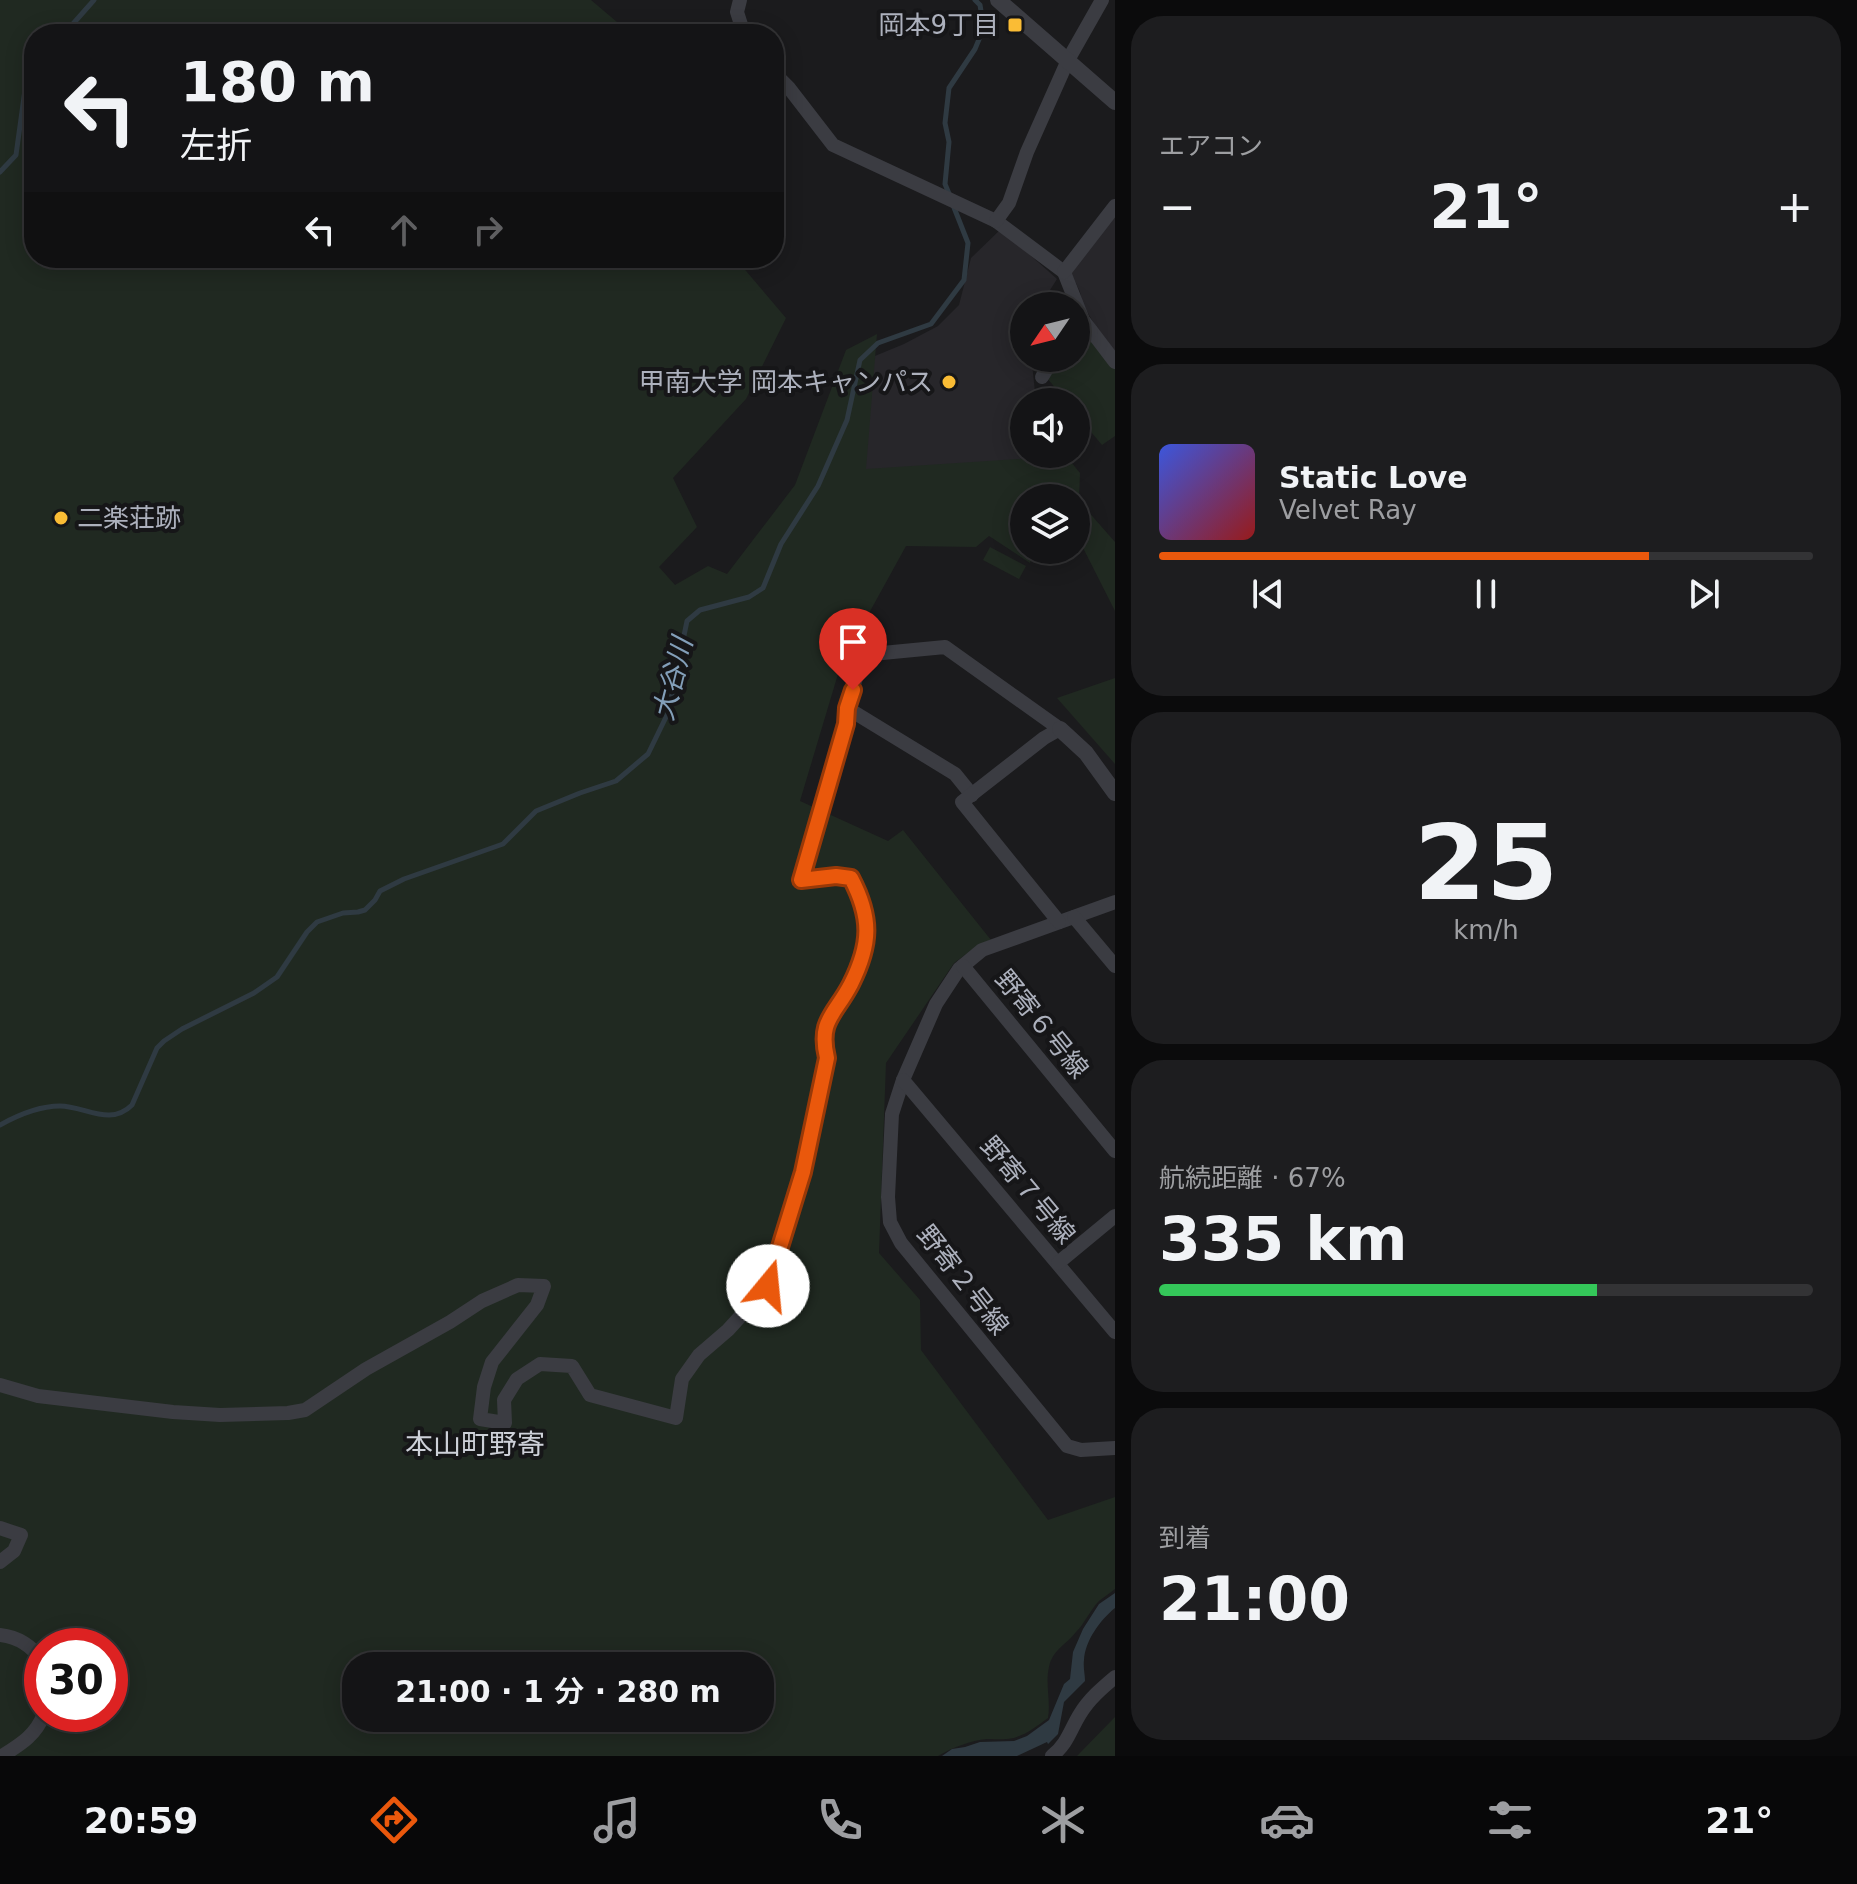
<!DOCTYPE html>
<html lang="ja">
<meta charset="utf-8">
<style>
body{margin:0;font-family:"DejaVu Sans","Noto Sans JP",sans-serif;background:#1d1d1f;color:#f1f3f6;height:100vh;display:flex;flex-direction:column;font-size:30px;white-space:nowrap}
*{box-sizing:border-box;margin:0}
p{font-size:26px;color:#9d9ea1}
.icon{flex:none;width:44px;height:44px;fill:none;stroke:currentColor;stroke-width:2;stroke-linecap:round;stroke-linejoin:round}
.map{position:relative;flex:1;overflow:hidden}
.sheet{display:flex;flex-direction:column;gap:16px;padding:16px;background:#0b0b0c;width:742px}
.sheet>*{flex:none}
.banner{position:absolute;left:24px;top:24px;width:760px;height:244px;border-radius:32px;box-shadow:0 4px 20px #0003,0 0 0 2px #333335;background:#141416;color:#f1f3f6;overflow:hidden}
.needle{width:52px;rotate:235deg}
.buttons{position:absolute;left:1010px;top:292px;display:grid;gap:16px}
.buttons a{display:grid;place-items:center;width:80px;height:80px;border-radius:50%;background:#141416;box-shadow:0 4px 20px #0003,0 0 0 2px #333335;font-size:40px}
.speed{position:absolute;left:24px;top:1628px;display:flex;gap:16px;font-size:40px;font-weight:700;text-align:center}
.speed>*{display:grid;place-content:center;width:104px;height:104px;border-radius:50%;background:#141416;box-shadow:0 4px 20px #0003,0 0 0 2px #333335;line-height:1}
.speed .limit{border:12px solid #d22;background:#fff;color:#111}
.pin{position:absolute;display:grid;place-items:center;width:68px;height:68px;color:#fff;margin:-82px -34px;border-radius:50% 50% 50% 0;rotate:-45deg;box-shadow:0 0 8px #0007}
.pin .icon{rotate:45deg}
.me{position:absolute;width:88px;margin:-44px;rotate:17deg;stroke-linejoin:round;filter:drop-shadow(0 0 6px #0008)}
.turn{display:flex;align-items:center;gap:28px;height:168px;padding:0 24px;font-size:36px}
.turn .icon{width:104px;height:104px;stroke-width:2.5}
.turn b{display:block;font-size:56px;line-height:68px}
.lanes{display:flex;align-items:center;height:76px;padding:0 24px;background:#0003;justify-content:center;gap:40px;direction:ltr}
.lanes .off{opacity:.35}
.big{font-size:60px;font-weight:600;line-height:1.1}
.sheet .tile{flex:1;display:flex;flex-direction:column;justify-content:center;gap:12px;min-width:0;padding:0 28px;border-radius:32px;background:#1d1d1f}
.sheet .dial{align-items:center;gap:0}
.dial b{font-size:104px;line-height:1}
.song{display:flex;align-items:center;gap:24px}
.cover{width:96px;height:96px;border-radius:12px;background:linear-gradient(135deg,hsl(230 70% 55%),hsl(0 70% 35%))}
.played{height:8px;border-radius:4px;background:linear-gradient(90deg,#ea580c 75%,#333335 75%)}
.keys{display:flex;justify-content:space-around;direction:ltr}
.heat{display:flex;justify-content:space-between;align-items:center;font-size:44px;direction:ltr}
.charge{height:12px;border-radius:6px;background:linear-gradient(90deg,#34c759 67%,#333335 0)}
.trip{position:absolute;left:342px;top:1652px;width:432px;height:80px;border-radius:32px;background:#141416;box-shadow:0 4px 20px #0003,0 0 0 2px #333335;font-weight:600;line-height:80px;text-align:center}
.dock{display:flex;height:128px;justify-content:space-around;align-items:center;background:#080809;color:#9d9ea1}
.dock .icon{width:56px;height:56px}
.dock .current{color:#ea580c}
.dock b{font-size:36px;color:#f1f3f6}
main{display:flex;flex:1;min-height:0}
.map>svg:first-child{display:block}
.built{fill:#27262a}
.green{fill:#202921;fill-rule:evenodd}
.water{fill:#2f3a42}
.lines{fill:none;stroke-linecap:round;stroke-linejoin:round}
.stream{stroke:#2f3a42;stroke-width:5}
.minor{stroke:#3b3c42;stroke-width:14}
.tertiary{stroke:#3b3c42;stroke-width:16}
.route-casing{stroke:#983908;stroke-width:20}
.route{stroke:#ea580c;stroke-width:14}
.poi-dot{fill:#fabc35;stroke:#161618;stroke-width:3}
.labels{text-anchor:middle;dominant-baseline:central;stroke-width:8;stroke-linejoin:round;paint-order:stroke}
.poi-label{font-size:26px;fill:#adb1bd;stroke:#161618;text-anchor:end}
.street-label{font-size:26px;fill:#adb1bd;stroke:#161618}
.water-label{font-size:28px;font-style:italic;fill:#839fb9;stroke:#161618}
.neighbourhood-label{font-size:28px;fill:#ced1d9;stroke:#161618}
</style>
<main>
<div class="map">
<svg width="1115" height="1756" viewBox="0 0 1115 1756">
<rect width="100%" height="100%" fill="#1b1b1d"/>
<g class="built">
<path d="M1115 217V354L1107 345 1083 305 1080 292 1071 272Z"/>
<path d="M1001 229 1057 279 1040 306H1024V331L1017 342 1024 352V358H1028L1032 363 1036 402H1024V454H1042L1046 498H1024L844 480 870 358 904 344 938 326 959 305 971 258Z"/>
</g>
<g class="green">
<path d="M0 0H591L630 33 639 34H34V258H735L786 318 746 399 673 478 697 527 659 567 675 585 708 566 727 574 795 485 846 350 877 334 866 469 1066 456 1080 473 1079 501 1115 542V646V611L1076 534V498H1024V550H1035L1030 563 989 536 976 547 906 546 841 664 800 801 888 841 903 830 991 940 977 946 954 963 886 1063 879 1253 920 1300 921 1350 1048 1520 1115 1497V1589C1110 1593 1104 1597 1099 1601 1090 1610 1085 1623 1076 1632 1066 1645 1053 1649 1049 1667 1045 1684 1051 1701 1048 1718 1037 1726 1027 1734 1014 1738 1004 1740 997 1739 987 1739 971 1740 952 1748 938 1756H0ZM42 1646H110V1714H42ZM356 1666H760V1718H356Z"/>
<path d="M1089 338 1115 369V436L1102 445 1076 414V402H1067L1047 378 1062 358H1076V348Z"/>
<path d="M990 547 1026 566 1019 579 983 560Z"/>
<path d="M1115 678V764L1057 698Z"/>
<path d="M1115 1717V1756H1077Z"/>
</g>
<path class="water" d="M1115 1593V1608C1100 1620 1085 1641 1084 1660 1083 1667 1085 1674 1085 1681L1064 1702 1058 1734 1048 1744 1047 1742 1017 1756H942L952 1749 965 1747 980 1742 1014 1741 1027 1736 1049 1720 1064 1684 1070 1679 1073 1652 1083 1629 1099 1604Z"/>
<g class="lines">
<g class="stream">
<path d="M64 34 94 0"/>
<path d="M0 172 16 155 27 75 34 68"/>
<path d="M950 196 945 184 949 142 945 123 949 88 975 49 982 32 983 23 980 5 975 0"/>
<path d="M0 1125C18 1115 39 1106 60 1106 85 1106 110 1127 132 1105L157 1048 164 1041 182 1029 254 993 277 977 307 932 317 922 343 913 358 912 365 910 375 900 380 891 404 879 503 844 536 811 580 793 616 781 648 754 668 713 687 621 700 610 749 597 763 588 781 544 818 486 847 420 860 360 878 343 931 324 964 280 968 243 953 205"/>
</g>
<g class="minor">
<path d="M740 0 737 12 744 34"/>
<path d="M774 73 789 88 833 145 996 221 1064 272 1083 320 1115 362"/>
<path d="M996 221 1009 203 1027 152 1068 60 1102 0"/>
<path d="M1064 272 1115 206"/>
<path d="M1076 342 1091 331"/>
<path d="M1042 377 1051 362 1056 358"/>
<path d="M847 708 955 774 972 795"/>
<path d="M1115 902 982 950 959 969 936 1004 903 1080 892 1114 888 1197 890 1222 901 1243 1067 1446 1081 1450 1115 1448"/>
<path d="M1074 917 1115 966"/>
<path d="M963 966 1115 1151"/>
<path d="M903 1080 1115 1332"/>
<path d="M1058 1263 1115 1216"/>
<path d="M0 1385 38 1396 173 1412 220 1415 288 1413 305 1410 366 1369 450 1322 482 1301 518 1285 544 1286 537 1305 492 1362 484 1387 480 1419 505 1423 504 1400 517 1379 540 1364 572 1366 590 1395 676 1418 682 1379 699 1355 728 1330 768 1286 803 1172 827 1058C818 1020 835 1015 851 984 871 944 872 918 851 878L836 876 801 880 846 724 847 708 860 665 872 654 945 647 1060 729 1044 738 962 802 1059 922"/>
<path d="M0 1528 21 1535 14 1551 0 1562"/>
<path d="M0 1635C18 1637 32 1646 42 1661"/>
<path d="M2 1756C21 1744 36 1735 44 1714"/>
<path d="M1052 1756C1068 1743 1070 1730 1080 1714 1089 1699 1102 1688 1115 1677"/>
</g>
<g class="tertiary">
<path d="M998 0 1115 102"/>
<path d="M1060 729 1086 753 1115 793"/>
</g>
</g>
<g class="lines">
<g class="route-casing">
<path id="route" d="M768 1286 803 1172 827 1058C818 1020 835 1015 851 984 871 944 872 918 851 878L836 876 801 880 846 724 847 708 853 690"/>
</g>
<use href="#route" class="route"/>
</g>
<g class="poi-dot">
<rect x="1007" y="17" width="16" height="16" rx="4"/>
<circle cx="949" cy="382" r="8"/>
<circle cx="61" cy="518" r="8"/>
</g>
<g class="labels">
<g class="poi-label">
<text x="999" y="25">岡本9丁目</text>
<text x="933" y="382">甲南大学 岡本キャンパス</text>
<text x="77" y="518" text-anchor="start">二楽荘跡</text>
</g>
<g class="street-label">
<text transform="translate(1042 1024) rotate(51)">野寄６号線</text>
<text transform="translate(1028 1190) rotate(50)">野寄７号線</text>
<text transform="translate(963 1280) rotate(52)">野寄２号線</text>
</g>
<g class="water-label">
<text transform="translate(673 679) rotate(-76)">大谷川</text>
</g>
<g class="neighbourhood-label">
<text x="475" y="1444">本山町野寄</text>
</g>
</g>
</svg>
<div class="buttons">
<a><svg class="needle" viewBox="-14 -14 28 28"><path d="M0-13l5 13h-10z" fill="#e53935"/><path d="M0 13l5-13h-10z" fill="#9d9ea1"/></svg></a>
<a><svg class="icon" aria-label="sound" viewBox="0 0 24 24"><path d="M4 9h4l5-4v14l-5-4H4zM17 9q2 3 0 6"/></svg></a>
<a><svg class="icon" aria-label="layers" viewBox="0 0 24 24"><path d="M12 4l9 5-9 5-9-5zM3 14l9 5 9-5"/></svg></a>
</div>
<div class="speed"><div class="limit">30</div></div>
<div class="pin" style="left:853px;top:690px;background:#d93025"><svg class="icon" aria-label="arrive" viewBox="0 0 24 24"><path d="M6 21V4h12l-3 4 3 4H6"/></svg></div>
<svg class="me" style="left:768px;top:1286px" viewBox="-20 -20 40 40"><circle r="19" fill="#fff"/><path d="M0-13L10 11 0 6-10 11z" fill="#ea580c"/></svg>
<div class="trip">21:00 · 1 分 · 280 m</div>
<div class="banner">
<div class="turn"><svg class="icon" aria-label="left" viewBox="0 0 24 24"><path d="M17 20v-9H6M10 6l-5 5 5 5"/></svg><div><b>180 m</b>左折</div></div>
<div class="lanes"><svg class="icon" aria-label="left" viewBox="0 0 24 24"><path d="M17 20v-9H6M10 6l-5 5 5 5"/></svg><svg class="icon off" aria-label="ahead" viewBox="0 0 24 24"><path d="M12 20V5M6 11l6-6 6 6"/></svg><svg class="icon off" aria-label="right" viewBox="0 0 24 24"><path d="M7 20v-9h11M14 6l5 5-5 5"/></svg></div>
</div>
</div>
<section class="sheet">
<div class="tile"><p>エアコン</p>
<div class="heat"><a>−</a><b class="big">21°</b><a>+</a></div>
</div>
<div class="tile">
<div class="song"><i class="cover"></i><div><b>Static Love</b><p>Velvet Ray</p></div></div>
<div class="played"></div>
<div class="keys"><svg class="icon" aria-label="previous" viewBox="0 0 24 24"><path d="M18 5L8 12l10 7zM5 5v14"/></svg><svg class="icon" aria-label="pause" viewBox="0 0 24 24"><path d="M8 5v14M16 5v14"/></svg><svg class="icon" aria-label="next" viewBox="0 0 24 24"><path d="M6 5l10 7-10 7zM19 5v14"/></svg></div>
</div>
<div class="tile dial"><b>25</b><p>km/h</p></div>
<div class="tile"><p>航続距離 · 67%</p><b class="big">335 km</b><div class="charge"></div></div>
<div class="tile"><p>到着</p><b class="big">21:00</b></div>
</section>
</main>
<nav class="dock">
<b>20:59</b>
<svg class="icon current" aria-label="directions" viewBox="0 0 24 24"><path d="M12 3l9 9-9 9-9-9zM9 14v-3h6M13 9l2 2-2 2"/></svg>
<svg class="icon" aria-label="music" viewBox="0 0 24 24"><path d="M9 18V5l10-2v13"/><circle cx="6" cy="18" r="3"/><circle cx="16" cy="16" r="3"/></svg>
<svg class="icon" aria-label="phone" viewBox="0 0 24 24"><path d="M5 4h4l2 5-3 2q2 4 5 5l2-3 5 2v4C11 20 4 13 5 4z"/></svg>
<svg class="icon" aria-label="climate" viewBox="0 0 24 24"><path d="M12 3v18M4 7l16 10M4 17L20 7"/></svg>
<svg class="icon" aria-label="car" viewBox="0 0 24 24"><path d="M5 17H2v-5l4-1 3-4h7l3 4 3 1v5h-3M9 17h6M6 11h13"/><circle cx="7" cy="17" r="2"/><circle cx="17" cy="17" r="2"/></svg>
<svg class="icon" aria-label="filters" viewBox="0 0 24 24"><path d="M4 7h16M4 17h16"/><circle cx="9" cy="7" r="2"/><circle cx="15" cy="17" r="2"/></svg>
<b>21°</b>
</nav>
